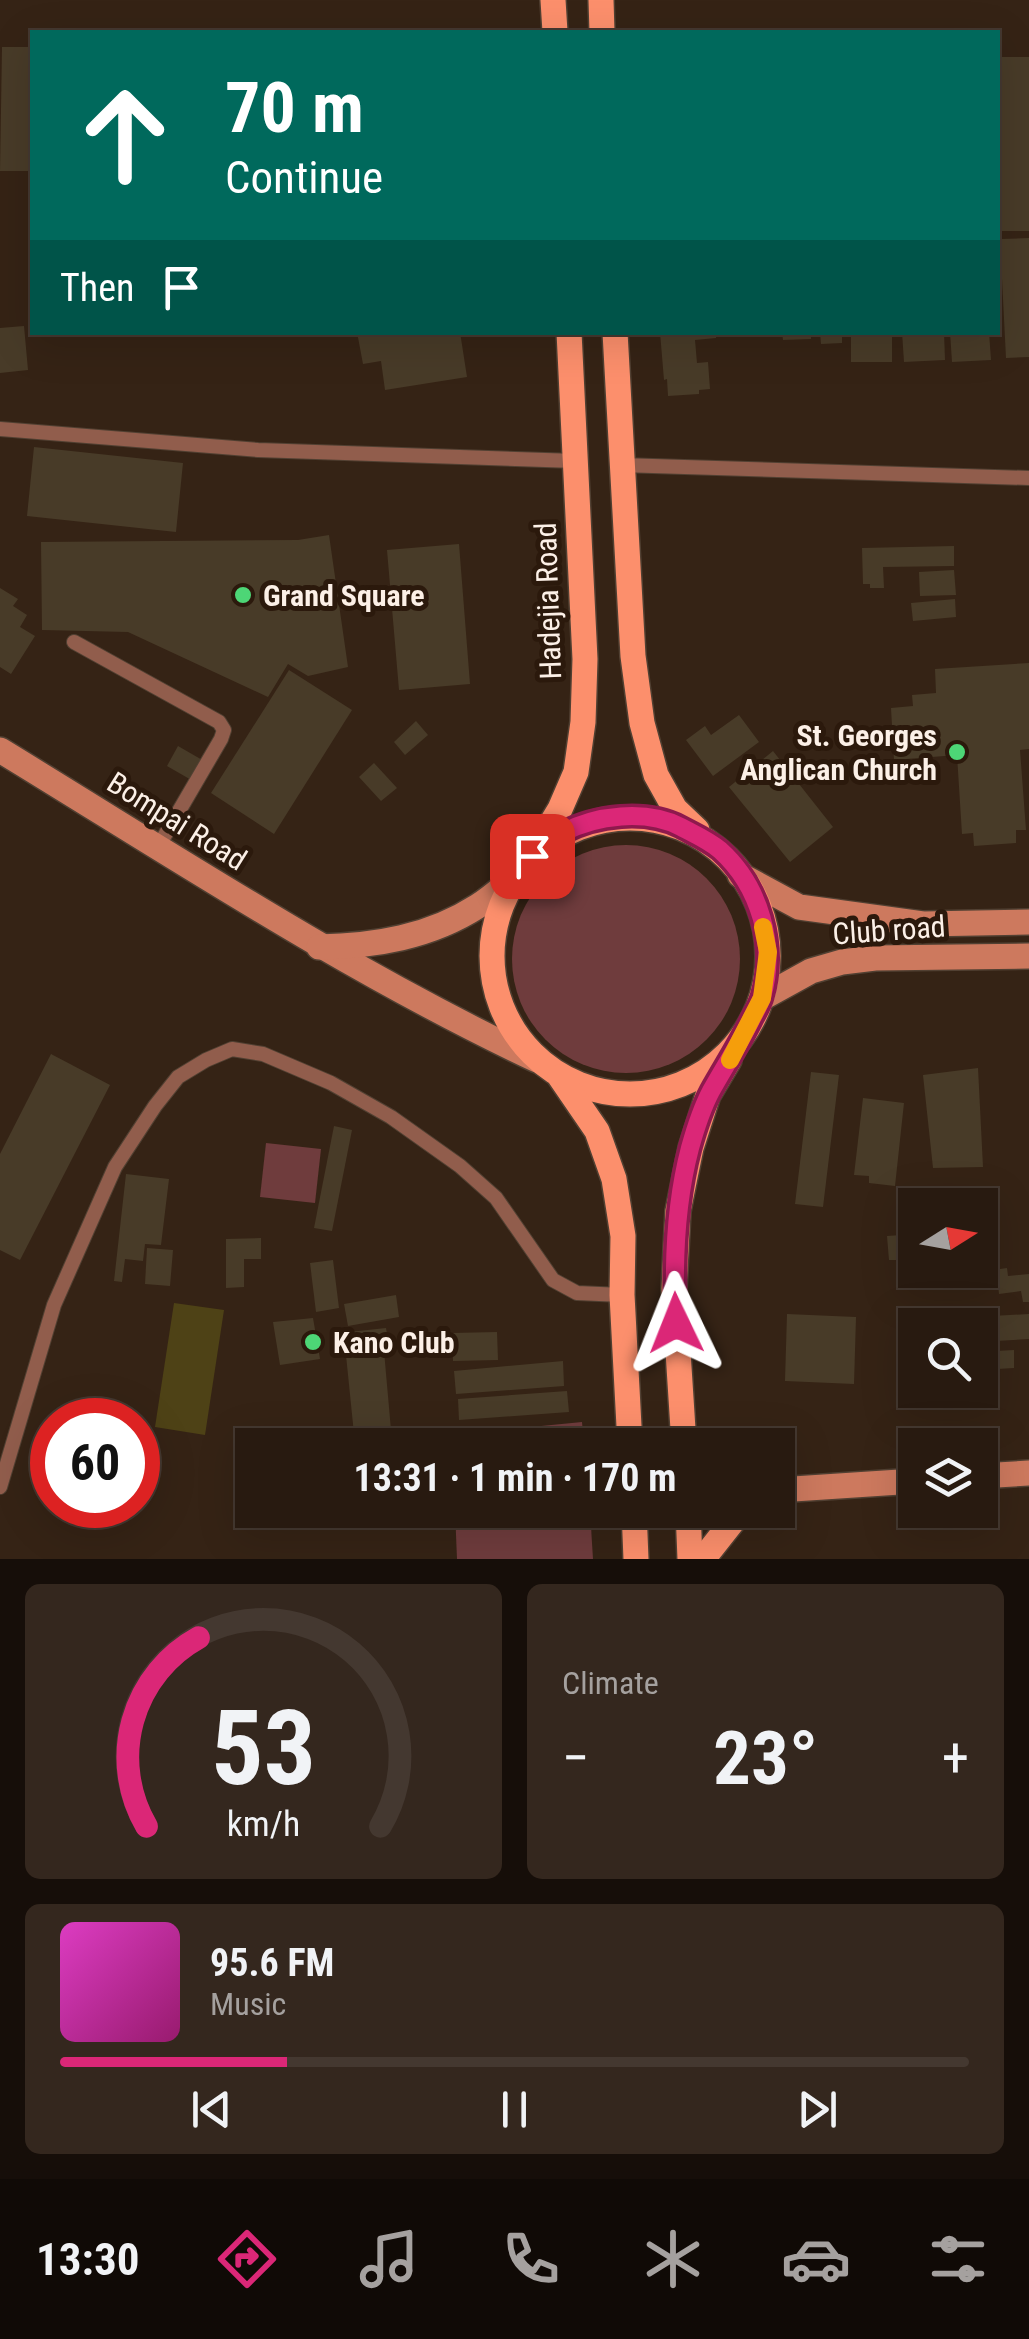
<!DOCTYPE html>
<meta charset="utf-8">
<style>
body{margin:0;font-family:"Roboto Condensed",sans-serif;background:#34271e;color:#f1f3f6;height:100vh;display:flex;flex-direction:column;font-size:38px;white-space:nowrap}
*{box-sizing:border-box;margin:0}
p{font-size:32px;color:#a5a19f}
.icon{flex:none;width:55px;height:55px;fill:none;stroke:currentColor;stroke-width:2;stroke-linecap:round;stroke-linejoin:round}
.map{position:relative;height:1559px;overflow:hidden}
.panel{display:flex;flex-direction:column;gap:25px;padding:25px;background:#160e09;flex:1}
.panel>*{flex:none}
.banner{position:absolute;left:30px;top:30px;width:970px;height:305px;border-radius:0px;box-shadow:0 10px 40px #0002,0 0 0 2px #443830;background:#00695c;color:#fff;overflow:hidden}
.needle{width:65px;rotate:79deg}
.tools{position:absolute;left:898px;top:1188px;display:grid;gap:20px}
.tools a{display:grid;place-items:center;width:100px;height:100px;border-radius:0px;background:#281a10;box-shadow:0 10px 40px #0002,0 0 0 2px #443830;font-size:50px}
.speed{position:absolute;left:30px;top:1398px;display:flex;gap:20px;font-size:50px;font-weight:700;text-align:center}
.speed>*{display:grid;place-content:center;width:130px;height:130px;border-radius:50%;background:#281a10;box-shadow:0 10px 40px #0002,0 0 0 2px #443830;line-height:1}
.speed .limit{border:15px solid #d22;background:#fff;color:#111}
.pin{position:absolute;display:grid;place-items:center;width:85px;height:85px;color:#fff;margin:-42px;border-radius:20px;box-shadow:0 5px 15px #0006}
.me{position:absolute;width:110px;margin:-55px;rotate:358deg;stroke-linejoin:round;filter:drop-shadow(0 0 8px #0008)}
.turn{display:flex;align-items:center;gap:35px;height:210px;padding:0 30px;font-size:45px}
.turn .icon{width:130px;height:130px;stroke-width:2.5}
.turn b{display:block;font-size:70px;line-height:85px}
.then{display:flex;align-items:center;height:95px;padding:0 30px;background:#0003;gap:20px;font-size:38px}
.big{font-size:75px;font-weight:700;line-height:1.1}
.panel .tile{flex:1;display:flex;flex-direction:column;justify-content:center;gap:15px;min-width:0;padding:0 35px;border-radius:15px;background:#34271e}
.panel .dial{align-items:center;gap:0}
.dial svg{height:260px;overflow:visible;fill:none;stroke:#443830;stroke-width:7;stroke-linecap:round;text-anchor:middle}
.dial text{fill:#f1f3f6;stroke:none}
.song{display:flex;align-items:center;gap:30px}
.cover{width:120px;height:120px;border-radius:15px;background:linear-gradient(135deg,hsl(310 70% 55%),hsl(320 70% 35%))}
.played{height:10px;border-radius:5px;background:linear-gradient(90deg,#db2777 25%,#443830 25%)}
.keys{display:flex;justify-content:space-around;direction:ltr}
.heat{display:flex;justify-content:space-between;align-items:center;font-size:55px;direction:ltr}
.panel .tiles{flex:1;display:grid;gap:25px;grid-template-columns:1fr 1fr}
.tile:last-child{grid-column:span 2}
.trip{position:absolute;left:235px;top:1428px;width:560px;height:100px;border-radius:0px;background:#281a10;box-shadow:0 10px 40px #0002,0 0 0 2px #443830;font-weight:700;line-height:100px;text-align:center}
.dock{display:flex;height:160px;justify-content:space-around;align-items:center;background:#100a06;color:#a5a19f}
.dock .icon{width:70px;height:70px}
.dock .on{color:#db2777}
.dock b{font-size:45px;color:#f1f3f6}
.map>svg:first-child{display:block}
.green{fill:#6f3c3d}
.water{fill:#4e4216}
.building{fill:#483b28}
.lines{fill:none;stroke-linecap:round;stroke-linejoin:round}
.lane-casing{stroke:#514032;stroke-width:16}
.secondary-casing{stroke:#514032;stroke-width:28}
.primary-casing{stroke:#514032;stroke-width:28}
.lane{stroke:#915d4c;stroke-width:14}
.secondary{stroke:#cd795e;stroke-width:25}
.primary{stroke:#fc8f6c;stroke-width:25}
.route-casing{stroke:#8e194d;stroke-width:25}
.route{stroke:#db2777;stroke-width:18}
.slow{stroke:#f59e0b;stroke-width:18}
.poi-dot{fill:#4dd676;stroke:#2b190c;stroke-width:4}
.labels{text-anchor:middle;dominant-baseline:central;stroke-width:10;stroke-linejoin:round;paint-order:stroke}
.poi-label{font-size:30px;font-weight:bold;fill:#fcf0e7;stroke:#2b190c;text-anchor:start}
.street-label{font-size:30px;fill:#fcf0e7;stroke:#2b190c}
</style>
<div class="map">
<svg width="1029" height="1559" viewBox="0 0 1029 1559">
<rect width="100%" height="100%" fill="#352315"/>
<g class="green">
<circle cx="626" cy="959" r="114"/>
<path d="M266 1143 321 1149 315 1203 260 1197Z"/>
<path d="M582 1422 584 1445H450L449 1435Z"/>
<path d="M455 1510H590L593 1559H457Z"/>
</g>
<path class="water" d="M174 1303 224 1310 205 1435 155 1427Z"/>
<g class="building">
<path d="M2 47H32V171H0Z"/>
<path d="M1000 57H1029V231H1002Z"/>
<path d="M1029 238V357L1006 358 1000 239Z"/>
<path d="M24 326 28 370 0 373V328Z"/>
<path d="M357 332H460L467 377 385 390 381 361 363 364Z"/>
<path d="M660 332H716V338L695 340 697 363 708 362 710 389 699 390V394L668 396 667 379 664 380Z"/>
<path d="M782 332H811V339L783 340Z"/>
<path d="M820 332H842V343L821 344Z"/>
<rect x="851" y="332" width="41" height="30"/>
<path d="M902 332H944L945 360 904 362Z"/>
<path d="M950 332H989L991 360 952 362Z"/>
<path d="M34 447 183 463 176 532 27 516Z"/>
<path d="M329 535 348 667 308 676 288 664 268 697 128 632 42 630 41 542 298 540Z"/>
<path d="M459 544 470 684 399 690 387 550Z"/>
<path d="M954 546V566L883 567 884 588H870V584H863L862 548Z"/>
<path d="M954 570 956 595 920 596 919 572Z"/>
<path d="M0 588 18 599 13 606 27 615 20 627 35 636 11 674 0 667Z"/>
<path d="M955 599 956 617 913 621 911 603Z"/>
<path d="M1029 663V749L1020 750 1026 830H1016V843L974 846 973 833 962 834 957 755 894 760 891 708 913 706 912 695 936 693 935 669Z"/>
<path d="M289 670 352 710 274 834 211 793Z"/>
<path d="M739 715 759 742 713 776 686 740 705 726 711 735Z"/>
<path d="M416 721 428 735 405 755 394 742Z"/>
<path d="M178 746 204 761 193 781 167 766Z"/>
<path d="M773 751 833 827 790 862 729 787Z"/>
<path d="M374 763 397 788 381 801 359 777Z"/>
<path d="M51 1054 110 1085 20 1260 0 1250V1154Z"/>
<path d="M978 1068 983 1167 933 1168 923 1075Z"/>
<path d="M811 1072 839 1075 823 1207 795 1204Z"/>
<path d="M863 1098 904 1103 895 1186 869 1183V1176L854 1175Z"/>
<path d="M334 1126 352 1130 332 1231 314 1228Z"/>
<path d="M126 1174 169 1179 161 1245 145 1244 143 1261 125 1259 122 1282 114 1281Z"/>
<path d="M915 1234V1270H926L927 1282 898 1284 896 1260H889L887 1236Z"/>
<path d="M261 1238V1259H244V1287L226 1288V1239Z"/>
<path d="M147 1248 173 1250 170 1286 145 1284Z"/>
<path d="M333 1260 339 1308 316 1312 310 1263Z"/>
<path d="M1007 1268 1008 1276 1029 1274V1302H1023L1021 1291 999 1294 997 1275 1000 1274V1269Z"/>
<path d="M396 1295 399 1317 348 1326 344 1304Z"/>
<path d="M787 1314 856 1317 854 1384 785 1381Z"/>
<path d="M1029 1314V1339L996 1341V1351L1014 1350V1368L980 1370V1325H976L975 1317Z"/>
<path d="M313 1318 320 1359 280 1365 273 1322Z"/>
<path d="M386 1328 388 1340 351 1344 349 1332Z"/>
<path d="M497 1332 498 1360 453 1361 452 1333Z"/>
<path d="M384 1351 391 1430 354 1434 346 1355Z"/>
<path d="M563 1361 564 1386 456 1394 454 1371Z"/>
<path d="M567 1391 569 1412 459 1420 458 1399Z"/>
</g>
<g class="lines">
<g class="lane-casing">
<g id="lane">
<path d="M0 429 258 450 575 461"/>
<path d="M621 465 1029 478"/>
<path d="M74 642 219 722 224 730 221 739 158 847"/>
<path d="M0 1487 54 1305 115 1167 155 1106 178 1077 206 1060 232 1049 263 1054 331 1083 391 1117 460 1166 496 1198 553 1280 577 1293 622 1295"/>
</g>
</g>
<g class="secondary-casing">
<g id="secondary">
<path d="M0 750C177 858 350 972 537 1060"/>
<path d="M740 875 799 907 923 924 1029 922"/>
<path d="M319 947C375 946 430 937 478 906 491 898 503 887 515 877"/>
<path d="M762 998 811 971 842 962 875 958 1029 956"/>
<path d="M980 1476 1029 1473"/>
<path d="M778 1490 915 1481"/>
</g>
</g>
<g class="primary-casing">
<g id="primary">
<path d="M553 0 555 32"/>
<path d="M601 0 602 32"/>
<path d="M615 332 633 656 642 723 656 775 675 809 697 830"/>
<circle cx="630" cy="956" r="138"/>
<path d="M537 847 560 809 576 772 583 722 585 659 569 332"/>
<path d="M560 1077 597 1131 614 1179 623 1236 622 1295 630 1445"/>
<path d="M684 1445 674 1289 678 1211 691 1148 708 1095 729 1060"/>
<path d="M634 1510 636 1559"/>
<path d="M688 1510 690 1559"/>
<path d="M703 1559 733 1521 745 1510"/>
</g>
</g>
<use href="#lane" class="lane"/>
<use href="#secondary" class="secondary"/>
<use href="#primary" class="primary"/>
</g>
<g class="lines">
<g class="route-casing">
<path id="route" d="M532 856C542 849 552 839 562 833 596 815 646 809 681 827 694 834 708 840 720 850 760 886 777 946 762 997 760 1004 756 1011 752 1018 740 1043 725 1066 711 1091 702 1108 695 1130 690 1148 675 1205 673 1265 676 1323"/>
</g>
<use href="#route" class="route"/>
<path class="slow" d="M730 1060 762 998 768 952 763 927"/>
</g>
<g class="poi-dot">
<circle cx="243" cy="595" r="10"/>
<circle cx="957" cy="752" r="10"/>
<circle cx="313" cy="1342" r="10"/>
</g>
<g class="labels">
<g class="poi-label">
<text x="263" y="595">Grand Square</text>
<text x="937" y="735" text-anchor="end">St. Georges<tspan x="937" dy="34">Anglican Church</tspan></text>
<text x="333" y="1342">Kano Club</text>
</g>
<g class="street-label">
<text transform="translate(548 601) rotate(-92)">Hadejia Road</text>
<text transform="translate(177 821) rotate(32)">Bompai Road</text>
<text transform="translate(889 930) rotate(-4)">Club road</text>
</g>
</g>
</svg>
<div class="tools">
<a><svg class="needle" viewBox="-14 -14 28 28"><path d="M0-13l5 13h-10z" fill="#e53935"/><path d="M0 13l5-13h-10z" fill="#a5a19f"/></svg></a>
<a><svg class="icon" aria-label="search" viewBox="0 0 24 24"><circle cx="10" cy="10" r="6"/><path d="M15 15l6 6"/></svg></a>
<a><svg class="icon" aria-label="layers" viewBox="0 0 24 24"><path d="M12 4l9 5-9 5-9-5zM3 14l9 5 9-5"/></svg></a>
</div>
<div class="speed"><div class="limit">60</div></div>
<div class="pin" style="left:532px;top:856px;background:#d93025"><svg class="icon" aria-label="arrive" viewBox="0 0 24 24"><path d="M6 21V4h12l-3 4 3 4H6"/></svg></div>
<svg class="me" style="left:676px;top:1323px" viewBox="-20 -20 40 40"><path d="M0-17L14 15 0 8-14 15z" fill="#db2777" stroke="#fff" stroke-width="4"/></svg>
<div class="trip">13:31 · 1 min · 170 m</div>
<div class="banner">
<div class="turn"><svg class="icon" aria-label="ahead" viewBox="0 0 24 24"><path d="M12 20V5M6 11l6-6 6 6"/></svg><div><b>70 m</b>Continue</div></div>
<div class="then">Then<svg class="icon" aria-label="arrive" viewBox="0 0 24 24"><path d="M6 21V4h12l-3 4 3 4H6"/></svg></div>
</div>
</div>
<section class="panel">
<div class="tiles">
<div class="tile dial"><svg viewBox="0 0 100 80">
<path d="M14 69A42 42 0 1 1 86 69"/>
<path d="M14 69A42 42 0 0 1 30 11" stroke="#db2777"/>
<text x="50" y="56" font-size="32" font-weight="700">53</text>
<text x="50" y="72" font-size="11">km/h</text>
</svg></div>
<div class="tile"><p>Climate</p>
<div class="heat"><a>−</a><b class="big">23°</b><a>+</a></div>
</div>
<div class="tile">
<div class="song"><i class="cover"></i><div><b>95.6 FM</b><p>Music</p></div></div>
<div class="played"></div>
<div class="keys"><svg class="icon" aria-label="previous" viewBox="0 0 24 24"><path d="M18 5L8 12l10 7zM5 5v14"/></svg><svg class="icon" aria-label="pause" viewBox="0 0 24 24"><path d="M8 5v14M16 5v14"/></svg><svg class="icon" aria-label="next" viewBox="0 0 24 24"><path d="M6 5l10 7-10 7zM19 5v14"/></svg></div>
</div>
</div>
</section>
<nav class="dock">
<b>13:30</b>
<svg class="icon on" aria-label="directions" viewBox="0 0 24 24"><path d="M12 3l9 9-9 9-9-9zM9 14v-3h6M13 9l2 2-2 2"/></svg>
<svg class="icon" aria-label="music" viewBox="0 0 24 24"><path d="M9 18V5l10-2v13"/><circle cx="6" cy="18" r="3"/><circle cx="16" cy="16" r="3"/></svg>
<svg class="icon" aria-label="phone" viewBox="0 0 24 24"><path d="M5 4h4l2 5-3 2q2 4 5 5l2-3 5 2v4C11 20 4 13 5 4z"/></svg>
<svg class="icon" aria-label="climate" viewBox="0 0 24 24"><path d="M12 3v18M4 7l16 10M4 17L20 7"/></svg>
<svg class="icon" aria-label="car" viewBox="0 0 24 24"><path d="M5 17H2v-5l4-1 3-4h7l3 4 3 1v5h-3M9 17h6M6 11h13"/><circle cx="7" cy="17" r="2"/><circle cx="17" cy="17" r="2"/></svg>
<svg class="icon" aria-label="filters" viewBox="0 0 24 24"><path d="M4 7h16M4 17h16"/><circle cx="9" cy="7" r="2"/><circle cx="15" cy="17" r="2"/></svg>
</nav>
